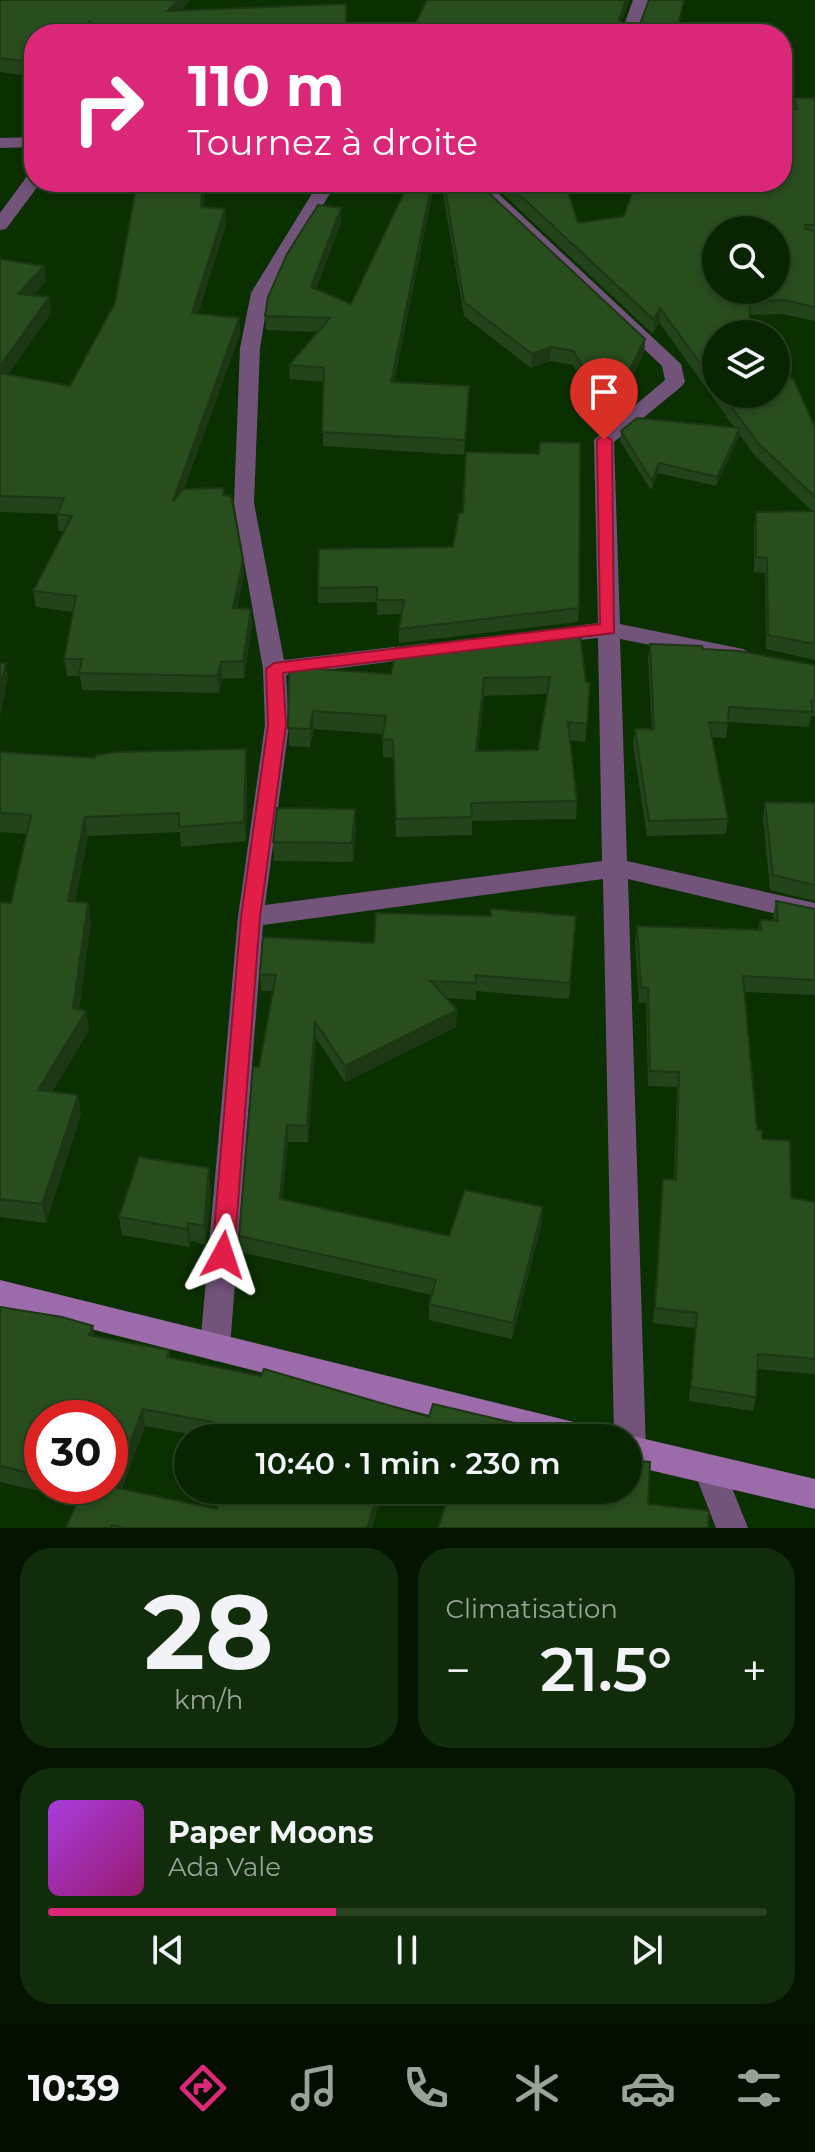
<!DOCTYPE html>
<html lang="fr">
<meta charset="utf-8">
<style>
body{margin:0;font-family:Montserrat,sans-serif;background:#112c0a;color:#f1f3f6;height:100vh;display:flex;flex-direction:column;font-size:30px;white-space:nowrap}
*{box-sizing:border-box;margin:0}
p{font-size:26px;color:#98a499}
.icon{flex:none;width:44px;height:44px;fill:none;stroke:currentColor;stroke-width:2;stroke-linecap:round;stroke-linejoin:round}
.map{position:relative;height:1528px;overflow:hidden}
.side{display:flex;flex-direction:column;gap:20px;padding:20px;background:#041400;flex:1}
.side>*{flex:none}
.top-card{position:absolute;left:24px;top:24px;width:768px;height:168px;border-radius:32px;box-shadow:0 4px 12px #0003,0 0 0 2px #294122;background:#db2777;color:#fff;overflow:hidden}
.controls{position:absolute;left:702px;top:216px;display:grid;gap:16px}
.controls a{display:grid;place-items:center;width:88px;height:88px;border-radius:50%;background:#082400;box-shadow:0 4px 12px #0003,0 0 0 2px #294122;font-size:40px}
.speed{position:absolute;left:24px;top:1400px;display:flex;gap:16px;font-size:40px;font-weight:700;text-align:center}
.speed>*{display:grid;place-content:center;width:104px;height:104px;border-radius:50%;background:#082400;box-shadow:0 4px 12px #0003,0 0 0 2px #294122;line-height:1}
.speed .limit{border:12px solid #d22;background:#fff;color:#111}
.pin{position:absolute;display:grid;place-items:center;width:68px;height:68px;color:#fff;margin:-82px -34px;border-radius:50% 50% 50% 0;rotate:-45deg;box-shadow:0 0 8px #0007}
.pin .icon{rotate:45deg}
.me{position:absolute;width:88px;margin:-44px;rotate:5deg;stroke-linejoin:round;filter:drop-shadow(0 0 6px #0008)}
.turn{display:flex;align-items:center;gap:28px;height:168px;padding:0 32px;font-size:36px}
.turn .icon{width:104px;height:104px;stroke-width:2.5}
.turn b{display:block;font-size:56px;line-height:68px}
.big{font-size:60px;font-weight:600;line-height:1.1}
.side .card{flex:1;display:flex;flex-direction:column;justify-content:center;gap:12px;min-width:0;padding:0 28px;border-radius:32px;background:#112c0a}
.side .dial{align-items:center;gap:0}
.dial b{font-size:104px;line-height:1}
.song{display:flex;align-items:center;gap:24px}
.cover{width:96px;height:96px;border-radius:12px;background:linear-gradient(135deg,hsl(280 70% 55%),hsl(320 70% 35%))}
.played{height:8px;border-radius:4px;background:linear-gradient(90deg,#db2777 40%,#294122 40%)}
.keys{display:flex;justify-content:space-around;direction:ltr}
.heat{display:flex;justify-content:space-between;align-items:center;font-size:44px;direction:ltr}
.side .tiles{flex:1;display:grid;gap:20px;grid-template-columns:1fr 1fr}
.card:last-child{grid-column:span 2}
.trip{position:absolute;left:174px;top:1424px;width:468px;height:80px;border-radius:40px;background:#082400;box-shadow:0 4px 12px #0003,0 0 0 2px #294122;font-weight:600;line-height:80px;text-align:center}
.menu{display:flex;height:128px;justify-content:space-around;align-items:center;background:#030e00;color:#98a499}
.menu .icon{width:56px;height:56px}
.menu .selected{color:#db2777}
.menu b{font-size:36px;color:#f1f3f6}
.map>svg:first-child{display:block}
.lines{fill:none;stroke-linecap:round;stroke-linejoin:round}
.street{fill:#72537a;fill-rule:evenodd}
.secondary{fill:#9c6baa;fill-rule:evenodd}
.wall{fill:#23431a;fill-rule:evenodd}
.shaded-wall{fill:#1d3715}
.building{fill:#294e1e;stroke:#1d3715;stroke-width:2;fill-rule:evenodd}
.route{fill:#e11d48;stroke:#92132f;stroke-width:2}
</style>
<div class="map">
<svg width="815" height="1528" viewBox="0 0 815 1528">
<rect width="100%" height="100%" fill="#0b3000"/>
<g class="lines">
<g class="street">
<path d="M633 0H649L637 34H621Z"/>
<path d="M815 98V108L782 109V99Z"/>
<path d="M34 137V147L0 148V138Z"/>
<path d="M34 174V182H41L6 229 0 230V213L28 175Z"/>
<path d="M319 182H337L269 293 260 348 254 503 284 660 427 643 438 650 427 657 286 675 289 725 265 905 602 861 598 638 551 643 540 636 551 629 598 623 594 440 665 380 662 366 467 182H486L681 364 685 382 682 386 614 442 620 624 743 649 754 656 743 663 620 639 627 861 815 903V923L628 879 646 1451 641 1461 630 1466 628 1438H614L603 879 263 925 230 1347 226 1357 215 1361 204 1357 200 1347 238 917 265 725 263 669 234 503 240 348 251 293Z"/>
<path d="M710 1456 721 1460 748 1528H716L694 1471 699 1460Z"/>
</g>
<g class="secondary">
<path d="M0 1280 578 1423 589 1428 594 1438H520L0 1306Z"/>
<path d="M628 1435 815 1479V1509L628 1465V1438H621Z"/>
</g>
</g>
<g class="wall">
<path d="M0 0 182 10 346 29 351 33 406 34H34V77L0 72Z"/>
<path d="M794 98H815V321L782 314 749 315 716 334V394H776L815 427V660L766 649 765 573 754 572V526L756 512 812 511 756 457 739 434 716 486 658 473 651 490 620 441 621 431 734 427 659 322 653 334 490 182H565L578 223 624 216 793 109Z"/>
<path d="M409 182H435L394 382 469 386 464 455 323 446 324 382 290 379 289 365 318 332 266 330 265 316 341 208V222L316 289 351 304Z"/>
<path d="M441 182H477L645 339 644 353 609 423 573 365 550 361 531 368 464 316Z"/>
<path d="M204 208 226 225 198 314 239 318 240 334 184 489 225 495 244 576 237 608 251 609 252 625 244 678 222 679 219 693 82 690 80 676H67L64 659 73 612 36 607 33 591 64 531H59L57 514 0 512V259L44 266 46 281 33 296 49 297 51 313 8 374 70 386 115 303Z"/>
<path d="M319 549 579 608 578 622 399 643V629L401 614 377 615V602L318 603Z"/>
<path d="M650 644 703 649 815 665V716H811L809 727 728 722 726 738 712 737 728 819 726 834 647 836 633 744 635 729H652L648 659Z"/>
<path d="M396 648 590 683 585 742 570 740 577 801 576 819 472 821V835L396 837 393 758 383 757V734L314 729 310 747 289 746V667L391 674ZM547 694 538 750 478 751 484 696Z"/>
<path d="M0 752 247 768 246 841 181 847 180 832 88 836 75 902 91 922 79 1009 86 1011 89 1030 52 1092 81 1114 46 1223 0 1217V902L11 903 27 834 0 832Z"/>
<path d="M765 802 815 803V901L770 890 763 817Z"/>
<path d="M356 828 353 862 274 861 273 842Z"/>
<path d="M776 901 815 909V995L745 992 757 1130 791 1198 815 1202V1374L757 1369 756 1397 753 1411 689 1401 695 1328 653 1323 663 1179 674 1180 677 1087 648 1086 646 1003 639 1002 635 941 637 926 758 929 760 920 774 921 773 916Z"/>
<path d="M491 916H576L569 999 476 991V1000L446 998 456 1027 345 1082 316 1038 308 1142H288L282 1200 449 1236 543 1207 542 1223 512 1339 429 1320V1304L432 1295 240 1252 239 1236 259 1067 273 991H261L260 974 374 943Z"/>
<path d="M211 1187 206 1245 191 1241 189 1247 122 1235 119 1217Z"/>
<path d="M0 1307 95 1336 169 1350 170 1358 429 1417 526 1438H211L145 1426 122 1489 217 1509 372 1528H66L78 1500 0 1482ZM42 1418 110 1486H42Z"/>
</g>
<g class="shaded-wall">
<path d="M177 0H190L169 25 168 11Z"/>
<path d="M626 0H629L628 4 618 33 619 20Z"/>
<path d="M684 0 678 34H676Z"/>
<path d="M90 21 91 34H79Z"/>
<path d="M203 182H206L202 223 201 207Z"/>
<path d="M432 182H435L391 397V382Z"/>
<path d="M341 208V222L312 301 311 287Z"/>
<path d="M225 209 226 225 193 329 192 313Z"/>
<path d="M44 266 46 281 20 310 18 294Z"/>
<path d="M49 297 51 313 0 386V366Z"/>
<path d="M660 308 659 322 653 334 654 320Z"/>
<path d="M239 318 240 334 174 517 173 501Z"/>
<path d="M645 339 644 353 609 423 610 409Z"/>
<path d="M551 347 550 361 531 368 532 354Z"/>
<path d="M740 428 739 437 716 486 717 477Z"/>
<path d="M659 463 658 473 651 490 652 481Z"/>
<path d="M243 560 244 576 234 625 233 608Z"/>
<path d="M251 609 252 625 244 678 243 661Z"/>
<path d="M221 662 222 679 219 693 217 676Z"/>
<path d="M6 663 8 679 0 717V687Z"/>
<path d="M484 678V696L476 768V751Z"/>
<path d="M313 711 314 729 310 747V729Z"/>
<path d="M246 749 247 768 246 841 244 822Z"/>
<path d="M355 809 356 828 353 862 352 843Z"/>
<path d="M85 817 88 836 71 920 68 901Z"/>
<path d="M88 903 91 922 76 1027 73 1008Z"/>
<path d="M457 1010 456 1027 345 1082V1066Z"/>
<path d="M86 1011 89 1030 42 1110 38 1090Z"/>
<path d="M315 1022 316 1038 308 1142 307 1126Z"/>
<path d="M78 1095 81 1114 46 1223 42 1204Z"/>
<path d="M287 1125 288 1142 281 1215 280 1199Z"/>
<path d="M209 1168 211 1187 206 1245 204 1226Z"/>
<path d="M543 1207 542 1223 512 1339 513 1323Z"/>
<path d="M188 1223 191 1241 189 1247 187 1229Z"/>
<path d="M93 1326 96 1343 89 1335Z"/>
<path d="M143 1409 145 1426 116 1503 113 1487Z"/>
<path d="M379 1490H384L372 1528H367Z"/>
</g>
<g class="building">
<path d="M0 0H177L168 11 346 4V29H351V33L406 31 405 34H87L90 21 79 34H34V62L0 58Z"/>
<path d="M427 0H626L619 20 622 24H640L649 0H684L676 34H410Z"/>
<path d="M794 98H815V225H805V229L815 231V307L784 300 750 301 749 334H716V385L660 308 654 320 506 182H565L578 223 624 216 636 182H782V109H797ZM716 230H776V290H716Z"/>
<path d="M137 182H203L201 207 225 209 192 313 239 318 173 501 183 489 224 488 223 495 231 496 243 560 233 608 251 609 243 661 221 662 217 676 79 673 82 659H64L76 596 33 591 72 516 57 514 64 498 0 496V373L70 386 115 303Z"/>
<path d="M409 182H432L391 382 469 386 465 440 322 432 324 368 289 365 330 318 265 316 268 297 287 254 318 205 341 208 311 287 351 304Z"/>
<path d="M444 182H477L645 339 610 409 573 351 551 347 532 354 464 302Z"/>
<path d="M0 259 44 266 18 294 49 297 0 366Z"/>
<path d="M793 378 815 427V497L758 443 722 394H776V380Z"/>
<path d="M637 418 740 428 717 477 659 463 652 481 621 431Z"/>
<path d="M540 442 580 443 579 608 399 629 404 600H377V587L318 588 319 549 453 547 459 513H463L466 452 539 454Z"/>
<path d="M815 511V644L768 635 767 558 756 557V512Z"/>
<path d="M579 626 586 682 590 683 587 724 568 722 577 801 471 803 472 817 396 819 393 740 382 739 386 716 313 711 310 729 288 728 289 667 391 674 396 648ZM550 677 538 750 476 751 484 678Z"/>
<path d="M650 644 702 646 703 649 739 651 815 665V701L811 700 812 712 729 707 728 723 709 722 728 819 649 821 635 729H654Z"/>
<path d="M0 663H6L0 687Z"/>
<path d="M246 749 244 822 179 827V813L85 817 68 901 88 903 73 1008 86 1011 38 1090 78 1095 42 1204 0 1199V902L11 903 31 815 0 813V752L95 758 96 755 119 752Z"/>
<path d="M765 802 815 803V885L773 875Z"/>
<path d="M277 808 355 809 352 843 273 842Z"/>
<path d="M776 901 815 909V980L743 976 757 1130H762V1139L790 1141 791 1198 815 1202V1359L758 1354 756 1397 691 1387 697 1313 655 1308 663 1179 676 1180 679 1072 650 1071 648 988 641 987 637 926 761 930 760 920 778 921Z"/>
<path d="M491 909 576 916 570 983 476 975V983L431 981 457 1010 345 1066 315 1022 307 1126 287 1125 280 1199 449 1236 465 1190 543 1207 513 1323 429 1304 436 1280 239 1236 253 1067H259L276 975 260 974 263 937 374 943 376 913 491 916Z"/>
<path d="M139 1157 209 1168 204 1226 188 1223 187 1229 119 1217Z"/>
<path d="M0 1307 62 1317 93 1326 89 1335 169 1350 167 1357 261 1376 264 1369 429 1417 433 1404 527 1426 524 1438H240L244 1428 143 1409 113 1487 217 1509 223 1490H379L367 1528H124L112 1525 111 1528H66L84 1486H110V1418H42V1476L0 1466Z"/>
<path d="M628 1460 650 1462 648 1504 709 1511 708 1528H438L450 1490H628Z"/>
</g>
<path class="route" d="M604 435 612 440 614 633 283 673 286 725 260 917 234 1255 231 1262 223 1264 215 1262 212 1255 241 917 268 725 266 669 274 663 600 624 597 440Z"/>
</svg>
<div class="controls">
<a><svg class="icon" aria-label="search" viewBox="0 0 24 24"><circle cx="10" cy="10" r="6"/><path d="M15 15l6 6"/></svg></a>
<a><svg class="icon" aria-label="layers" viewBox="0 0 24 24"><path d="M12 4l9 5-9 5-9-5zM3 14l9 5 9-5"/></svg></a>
</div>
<div class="speed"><div class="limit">30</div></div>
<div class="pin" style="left:604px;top:440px;background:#d93025"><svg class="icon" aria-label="arrive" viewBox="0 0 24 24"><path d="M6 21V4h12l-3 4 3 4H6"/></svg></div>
<svg class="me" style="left:223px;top:1255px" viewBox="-20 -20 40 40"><path d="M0-17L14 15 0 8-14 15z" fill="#e11d48" stroke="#fff" stroke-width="4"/></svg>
<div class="trip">10:40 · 1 min · 230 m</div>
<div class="top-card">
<div class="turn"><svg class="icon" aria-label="right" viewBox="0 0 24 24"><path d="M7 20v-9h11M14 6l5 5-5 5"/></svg><div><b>110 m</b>Tournez à droite</div></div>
</div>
</div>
<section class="side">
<div class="tiles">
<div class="card dial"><b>28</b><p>km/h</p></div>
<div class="card"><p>Climatisation</p>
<div class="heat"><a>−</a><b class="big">21.5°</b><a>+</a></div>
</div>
<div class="card">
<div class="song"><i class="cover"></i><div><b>Paper Moons</b><p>Ada Vale</p></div></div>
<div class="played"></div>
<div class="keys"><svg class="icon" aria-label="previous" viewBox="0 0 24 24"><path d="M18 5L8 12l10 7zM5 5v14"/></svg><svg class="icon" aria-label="pause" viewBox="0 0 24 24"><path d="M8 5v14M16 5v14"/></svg><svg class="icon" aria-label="next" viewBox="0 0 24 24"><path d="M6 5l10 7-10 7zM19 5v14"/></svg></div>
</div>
</div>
</section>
<nav class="menu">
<b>10:39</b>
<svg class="icon selected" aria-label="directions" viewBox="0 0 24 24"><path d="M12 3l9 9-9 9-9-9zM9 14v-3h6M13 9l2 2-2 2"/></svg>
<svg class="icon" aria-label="music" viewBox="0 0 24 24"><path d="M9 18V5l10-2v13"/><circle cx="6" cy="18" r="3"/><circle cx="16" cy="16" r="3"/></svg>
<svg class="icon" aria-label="phone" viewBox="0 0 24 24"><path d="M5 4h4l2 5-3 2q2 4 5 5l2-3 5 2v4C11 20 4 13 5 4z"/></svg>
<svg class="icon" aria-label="climate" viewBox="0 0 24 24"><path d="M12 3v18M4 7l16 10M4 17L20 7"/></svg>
<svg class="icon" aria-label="car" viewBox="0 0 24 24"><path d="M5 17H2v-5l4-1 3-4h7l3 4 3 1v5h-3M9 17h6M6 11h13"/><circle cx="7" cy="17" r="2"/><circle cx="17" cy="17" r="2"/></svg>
<svg class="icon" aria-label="filters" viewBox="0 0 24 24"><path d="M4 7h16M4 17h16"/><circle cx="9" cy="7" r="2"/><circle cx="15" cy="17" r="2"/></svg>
</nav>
